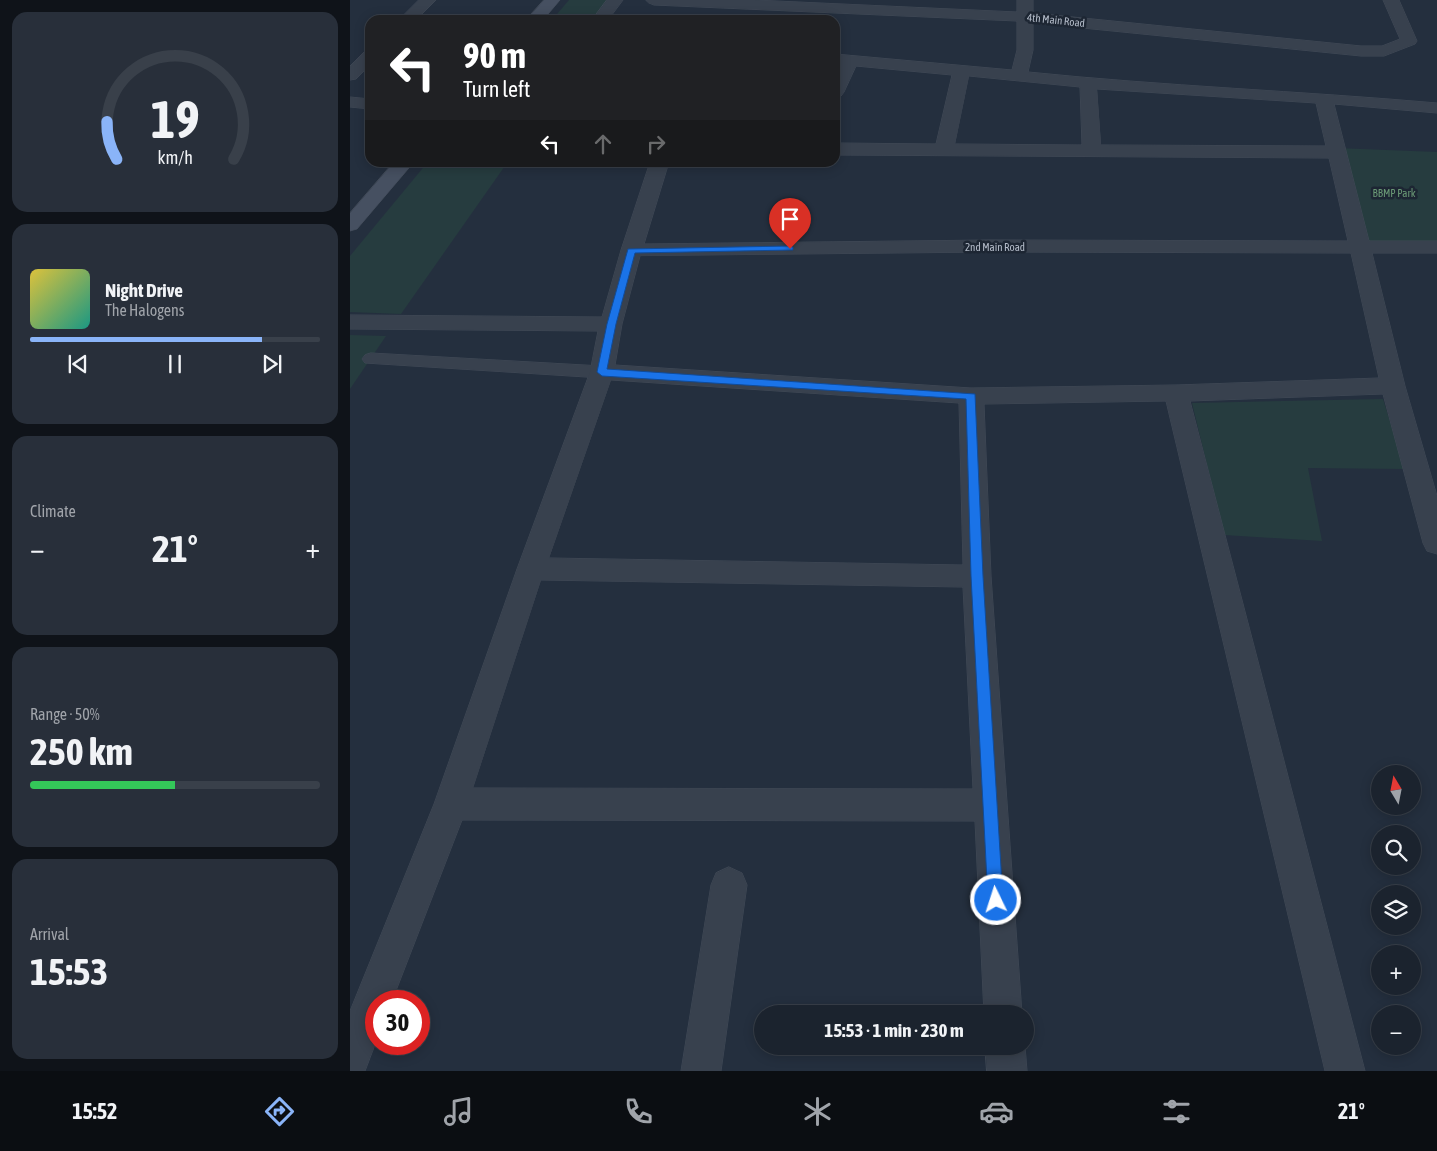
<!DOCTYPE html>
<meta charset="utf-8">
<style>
body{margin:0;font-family:"Asap Condensed",sans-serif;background:#282f3a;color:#f1f3f6;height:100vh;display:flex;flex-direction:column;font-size:19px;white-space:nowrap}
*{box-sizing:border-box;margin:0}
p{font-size:16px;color:#a0a4aa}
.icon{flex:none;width:28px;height:28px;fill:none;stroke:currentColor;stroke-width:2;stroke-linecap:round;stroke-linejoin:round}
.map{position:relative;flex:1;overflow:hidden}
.sheet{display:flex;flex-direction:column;gap:12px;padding:12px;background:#0f1319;width:350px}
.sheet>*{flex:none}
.banner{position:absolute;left:15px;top:15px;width:475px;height:152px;border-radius:15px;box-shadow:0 2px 12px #0003,0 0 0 1px #39404a;background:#202124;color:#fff;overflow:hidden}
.needle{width:32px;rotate:350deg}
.fabs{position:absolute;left:1021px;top:765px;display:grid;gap:10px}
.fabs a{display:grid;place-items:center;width:50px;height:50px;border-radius:50%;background:#1b232e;box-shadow:0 2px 12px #0003,0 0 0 1px #39404a;font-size:25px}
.speed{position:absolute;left:15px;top:990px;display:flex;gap:10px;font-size:25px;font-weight:700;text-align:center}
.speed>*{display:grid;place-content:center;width:65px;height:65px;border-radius:50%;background:#1b232e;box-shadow:0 2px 12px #0003,0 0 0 1px #39404a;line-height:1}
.speed .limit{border:8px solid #d22;background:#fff;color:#111}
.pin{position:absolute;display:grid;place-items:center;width:42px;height:42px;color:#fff;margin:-51px -21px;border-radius:50% 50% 50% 0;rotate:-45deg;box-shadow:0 0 5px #0007}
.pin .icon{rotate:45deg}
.me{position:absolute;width:55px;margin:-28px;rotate:356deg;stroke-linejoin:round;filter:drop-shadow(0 0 4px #0008)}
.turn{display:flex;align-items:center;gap:18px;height:105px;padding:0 15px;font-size:22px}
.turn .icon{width:65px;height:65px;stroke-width:2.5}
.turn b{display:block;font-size:35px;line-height:42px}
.lanes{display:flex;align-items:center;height:48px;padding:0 15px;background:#0003;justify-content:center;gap:25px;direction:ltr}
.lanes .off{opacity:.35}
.big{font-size:38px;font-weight:700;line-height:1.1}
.sheet .card{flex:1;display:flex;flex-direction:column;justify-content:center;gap:8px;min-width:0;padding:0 18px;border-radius:15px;background:#282f3a}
.sheet .dial{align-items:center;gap:0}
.dial svg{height:130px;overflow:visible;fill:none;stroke:#39404a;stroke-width:7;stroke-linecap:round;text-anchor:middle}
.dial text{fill:#f1f3f6;stroke:none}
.song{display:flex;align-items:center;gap:15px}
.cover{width:60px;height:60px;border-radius:8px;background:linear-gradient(135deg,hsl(50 70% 55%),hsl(170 70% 35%))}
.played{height:5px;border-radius:2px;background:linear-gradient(90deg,#8ab4f8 80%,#39404a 80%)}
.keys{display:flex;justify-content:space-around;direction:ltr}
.heat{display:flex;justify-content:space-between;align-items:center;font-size:28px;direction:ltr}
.charge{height:8px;border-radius:4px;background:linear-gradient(90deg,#34c759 50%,#39404a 0)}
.trip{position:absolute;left:404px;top:1005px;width:280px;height:50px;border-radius:25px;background:#1b232e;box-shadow:0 2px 12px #0003,0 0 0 1px #39404a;font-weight:700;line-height:50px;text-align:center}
.dock{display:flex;height:80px;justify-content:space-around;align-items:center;background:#0b0e12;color:#a0a4aa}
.dock .icon{width:35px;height:35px}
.dock .active{color:#8ab4f8}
.dock b{font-size:22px;color:#f1f3f6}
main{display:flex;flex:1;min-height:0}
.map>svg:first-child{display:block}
.green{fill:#263c3f}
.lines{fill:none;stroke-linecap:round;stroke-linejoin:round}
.lane-casing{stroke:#414a57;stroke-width:1}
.street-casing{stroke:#414a57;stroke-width:1}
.secondary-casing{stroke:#414a57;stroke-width:1}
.lane{fill:#38414e;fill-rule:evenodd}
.street{fill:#38414e;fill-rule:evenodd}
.secondary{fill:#465061;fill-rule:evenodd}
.route{fill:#1a73e8;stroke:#114b97}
.labels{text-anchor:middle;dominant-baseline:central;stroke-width:5;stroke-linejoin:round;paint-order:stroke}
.far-street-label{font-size:11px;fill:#b4bcc9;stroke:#1d2633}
.far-park-label{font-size:11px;fill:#6b9a76;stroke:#1d2633}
</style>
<main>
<section class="sheet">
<div class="card dial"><svg viewBox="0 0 100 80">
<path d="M14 69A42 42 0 1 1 86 69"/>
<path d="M14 69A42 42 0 0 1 8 46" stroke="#8ab4f8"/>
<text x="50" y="56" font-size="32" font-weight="700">19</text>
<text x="50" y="72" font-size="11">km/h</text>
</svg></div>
<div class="card">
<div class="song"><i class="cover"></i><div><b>Night Drive</b><p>The Halogens</p></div></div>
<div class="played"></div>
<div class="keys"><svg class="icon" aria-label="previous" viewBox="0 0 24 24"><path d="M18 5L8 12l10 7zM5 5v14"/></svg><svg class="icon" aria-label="pause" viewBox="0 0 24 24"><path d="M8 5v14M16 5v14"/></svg><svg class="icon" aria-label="next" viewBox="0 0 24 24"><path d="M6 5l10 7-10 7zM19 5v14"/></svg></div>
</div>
<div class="card"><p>Climate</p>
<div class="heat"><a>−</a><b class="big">21°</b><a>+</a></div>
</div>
<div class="card"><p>Range · 50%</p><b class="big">250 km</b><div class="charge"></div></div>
<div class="card"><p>Arrival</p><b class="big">15:53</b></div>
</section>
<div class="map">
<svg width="1087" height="1071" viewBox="0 0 1087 1071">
<rect width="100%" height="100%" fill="#242f3e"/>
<g class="green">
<path d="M219 0H261L246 20H202Z"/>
<path d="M986 148 1087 152V241L1013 246Z"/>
<path d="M77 163H157L51 314 0 312V256Z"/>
<path d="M0 335 36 336 0 389Z"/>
<path d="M1033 399 1055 469 958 468 972 541 874 535 842 403Z"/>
</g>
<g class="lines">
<g class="lane-casing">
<path id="lane" d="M21 353 252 366 258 368 261 372 258 376 252 378 15 363 12 359 15 355Z"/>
</g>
<g class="street-casing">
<g id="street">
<path d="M69 0H86L66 20H49Z"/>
<path d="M257 0H273L258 20H242Z"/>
<path d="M296 0H404L667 12V0H683V13L1011 46H1032L1050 39 1033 0H1049L1067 41 1065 44 1034 56H1011L683 23V50L678 72C814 86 951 91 1087 103V113L984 104 1019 241H1087V253H1022L1055 386 1087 496V554L1077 551 1073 543 1033 394 840 401 1015 1071H975L816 401 634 404 641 576 672 1014H634L625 821 112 820 42 1001H26V1042L15 1071H0V1011L84 804 167 569 240 372 248 331 0 329V315L252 317 271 250 300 162H319L294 244 639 240 998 241 979 158 485 155V143L586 144 602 75 506 66 494 92 491 96 485 97V74L490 64H485V54L662 70 667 50V21L304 5 299 3ZM619 76 730 87 732 145 605 144ZM747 89 966 103 976 146 751 145ZM639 252 1001 253 1029 378 826 385 621 388 265 365 272 324 290 256ZM261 380 609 403 613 565 199 558ZM191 580 613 587 623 789 123 788Z"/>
<path d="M20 51V65L6 79 0 80V66L14 52Z"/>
<path d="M0 97 20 99V109L0 107Z"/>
<path d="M379 867 392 873 397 885 371 1071H331L361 885 366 873Z"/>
<path d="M635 1046H675L677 1071H637Z"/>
</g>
</g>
<g class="secondary-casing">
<g id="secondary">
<path d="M194 0H210L193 20H176Z"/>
<path d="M44 162H64L7 229 0 231V213Z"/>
</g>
</g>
<use href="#lane" class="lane"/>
<use href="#street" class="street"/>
<use href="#secondary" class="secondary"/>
</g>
<path class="route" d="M440 246 443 247V250L285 253 266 324 257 369 625 394 633 576 653 900 651 905 646 907 641 905 638 900 621 576 616 399 252 376 247 372 257 324 278 249Z"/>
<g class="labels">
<g class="far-street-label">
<text transform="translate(706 20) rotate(6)">4th Main Road</text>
<text x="645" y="247">2nd Main Road</text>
</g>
<g class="far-park-label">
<text x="1044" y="193">BBMP Park</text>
</g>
</g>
</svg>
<div class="fabs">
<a><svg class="needle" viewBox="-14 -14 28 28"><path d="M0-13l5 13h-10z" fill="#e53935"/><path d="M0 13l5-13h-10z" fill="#a0a4aa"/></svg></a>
<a><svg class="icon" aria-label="search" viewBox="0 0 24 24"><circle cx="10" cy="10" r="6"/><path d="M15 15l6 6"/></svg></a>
<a><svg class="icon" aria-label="layers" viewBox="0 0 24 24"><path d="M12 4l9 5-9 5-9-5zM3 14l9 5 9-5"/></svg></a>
<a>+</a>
<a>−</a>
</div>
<div class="speed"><div class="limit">30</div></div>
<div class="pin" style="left:440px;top:249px;background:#d93025"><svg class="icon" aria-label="arrive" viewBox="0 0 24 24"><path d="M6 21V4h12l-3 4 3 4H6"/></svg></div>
<svg class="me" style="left:646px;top:900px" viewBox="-20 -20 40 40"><circle r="17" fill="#1a73e8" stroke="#fff" stroke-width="3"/><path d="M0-11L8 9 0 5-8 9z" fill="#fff"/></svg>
<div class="trip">15:53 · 1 min · 230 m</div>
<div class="banner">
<div class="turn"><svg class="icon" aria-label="left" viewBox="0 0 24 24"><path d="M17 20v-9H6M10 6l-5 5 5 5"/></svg><div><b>90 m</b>Turn left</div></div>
<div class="lanes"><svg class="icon" aria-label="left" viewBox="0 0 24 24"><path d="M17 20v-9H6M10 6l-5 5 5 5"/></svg><svg class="icon off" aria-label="ahead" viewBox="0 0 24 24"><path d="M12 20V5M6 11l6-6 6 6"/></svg><svg class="icon off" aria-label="right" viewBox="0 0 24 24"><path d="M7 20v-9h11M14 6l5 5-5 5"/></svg></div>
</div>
</div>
</main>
<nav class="dock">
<b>15:52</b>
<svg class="icon active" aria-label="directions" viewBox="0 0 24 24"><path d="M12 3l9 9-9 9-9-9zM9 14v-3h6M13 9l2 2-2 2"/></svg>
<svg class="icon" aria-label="music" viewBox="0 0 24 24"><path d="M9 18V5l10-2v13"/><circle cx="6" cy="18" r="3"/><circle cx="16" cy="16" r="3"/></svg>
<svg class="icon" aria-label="phone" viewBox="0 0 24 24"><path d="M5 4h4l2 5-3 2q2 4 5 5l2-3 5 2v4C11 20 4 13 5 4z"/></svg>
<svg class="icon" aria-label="climate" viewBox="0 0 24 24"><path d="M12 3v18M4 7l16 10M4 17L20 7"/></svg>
<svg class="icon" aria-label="car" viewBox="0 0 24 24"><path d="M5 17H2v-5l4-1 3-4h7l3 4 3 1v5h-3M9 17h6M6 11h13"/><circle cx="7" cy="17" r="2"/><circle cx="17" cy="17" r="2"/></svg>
<svg class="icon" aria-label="filters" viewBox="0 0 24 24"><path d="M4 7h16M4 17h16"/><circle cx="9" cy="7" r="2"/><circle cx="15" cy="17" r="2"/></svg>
<b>21°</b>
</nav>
